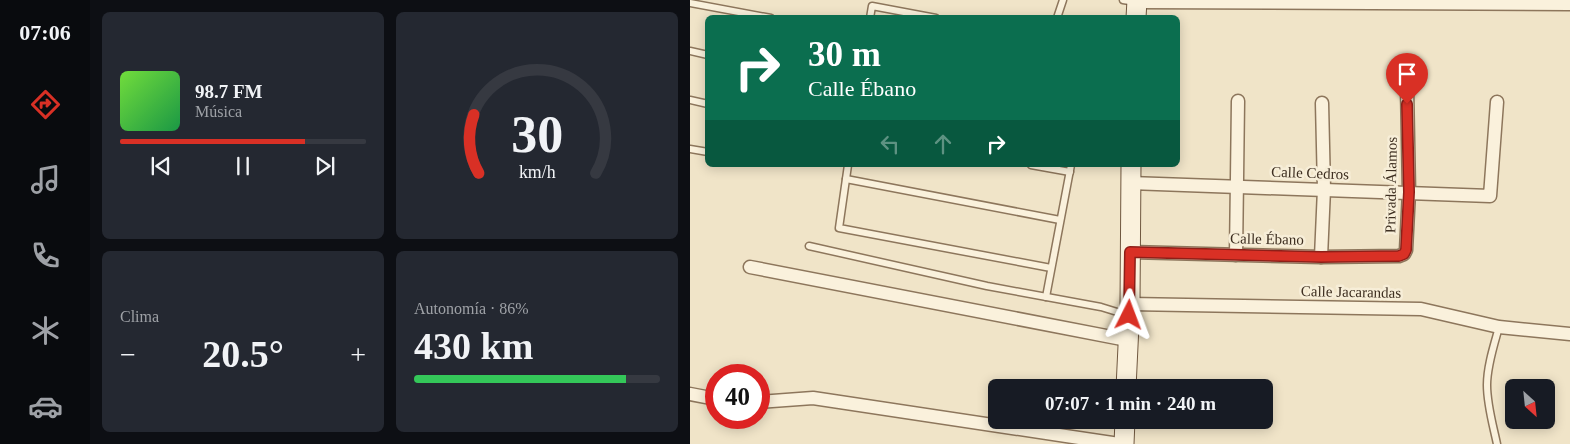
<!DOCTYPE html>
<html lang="es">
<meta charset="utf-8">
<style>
body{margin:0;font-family:"Times New Roman",serif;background:#242831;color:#f1f3f6;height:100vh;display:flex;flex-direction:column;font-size:19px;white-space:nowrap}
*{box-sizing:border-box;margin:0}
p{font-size:16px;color:#9ea1a6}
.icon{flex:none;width:28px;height:28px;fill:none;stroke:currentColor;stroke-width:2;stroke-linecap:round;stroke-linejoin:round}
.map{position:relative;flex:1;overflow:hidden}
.sheet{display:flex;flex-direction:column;gap:12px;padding:12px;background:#0d0f14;width:600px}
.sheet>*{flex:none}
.top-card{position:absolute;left:15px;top:15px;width:475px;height:152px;border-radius:8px;box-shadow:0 2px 12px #0003;background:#0b6e4f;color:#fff;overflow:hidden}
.needle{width:32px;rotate:153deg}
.controls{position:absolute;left:815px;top:379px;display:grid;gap:10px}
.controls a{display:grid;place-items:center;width:50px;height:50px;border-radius:8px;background:#171b24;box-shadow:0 2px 12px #0003;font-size:25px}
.speed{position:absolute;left:15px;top:364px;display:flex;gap:10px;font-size:25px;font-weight:700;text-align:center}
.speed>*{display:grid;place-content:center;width:65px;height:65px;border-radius:50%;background:#171b24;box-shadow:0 2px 12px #0003;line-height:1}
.speed .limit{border:8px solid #d22;background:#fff;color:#111}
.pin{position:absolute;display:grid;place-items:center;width:42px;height:42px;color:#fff;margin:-51px -21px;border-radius:50% 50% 50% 0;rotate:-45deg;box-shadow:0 0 5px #0007}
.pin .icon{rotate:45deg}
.me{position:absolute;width:55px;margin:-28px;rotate:3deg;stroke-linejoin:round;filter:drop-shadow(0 0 4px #0008)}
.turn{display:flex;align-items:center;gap:18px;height:105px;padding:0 20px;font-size:22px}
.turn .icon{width:65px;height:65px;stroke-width:2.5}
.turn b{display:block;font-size:35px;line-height:42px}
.lanes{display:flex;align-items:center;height:48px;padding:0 20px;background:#0003;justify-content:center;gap:25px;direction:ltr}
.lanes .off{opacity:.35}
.big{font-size:38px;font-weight:700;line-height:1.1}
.sheet .card{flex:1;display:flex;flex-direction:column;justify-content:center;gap:8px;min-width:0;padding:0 18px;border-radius:8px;background:#242831}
.sheet .dial{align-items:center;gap:0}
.dial svg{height:130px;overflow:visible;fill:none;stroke:#363941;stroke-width:7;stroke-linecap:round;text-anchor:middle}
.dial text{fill:#f1f3f6;stroke:none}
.song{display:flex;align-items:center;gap:15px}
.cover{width:60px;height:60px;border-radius:8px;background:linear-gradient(135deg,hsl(100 70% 55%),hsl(140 70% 35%))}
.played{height:5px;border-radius:2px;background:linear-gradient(90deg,#d93025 75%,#363941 75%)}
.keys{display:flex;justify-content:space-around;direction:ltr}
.heat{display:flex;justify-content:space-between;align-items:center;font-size:28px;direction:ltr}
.charge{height:8px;border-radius:4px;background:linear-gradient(90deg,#34c759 86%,#363941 0)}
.sheet .tiles{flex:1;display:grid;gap:12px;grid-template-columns:repeat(2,1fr)}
.trip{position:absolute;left:298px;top:379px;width:285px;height:50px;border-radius:8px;background:#171b24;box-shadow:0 2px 12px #0003;font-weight:700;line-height:50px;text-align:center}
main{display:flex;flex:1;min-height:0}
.dock{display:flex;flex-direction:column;width:90px;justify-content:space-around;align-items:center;background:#090b0e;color:#9ea1a6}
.dock .icon{width:35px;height:35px}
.dock .selected{color:#d93025}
.dock b{font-size:22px;color:#f1f3f6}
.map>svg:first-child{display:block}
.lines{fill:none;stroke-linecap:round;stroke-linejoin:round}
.lane-casing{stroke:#8d765c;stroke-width:9}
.street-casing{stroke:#8d765c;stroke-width:15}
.secondary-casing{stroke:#6f573f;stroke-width:21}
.lane{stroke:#faf1dc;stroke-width:6}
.street{stroke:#faf1dc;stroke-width:12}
.secondary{stroke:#faf1dc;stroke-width:19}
.route-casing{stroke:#8d1f18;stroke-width:12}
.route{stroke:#d93025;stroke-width:9}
.labels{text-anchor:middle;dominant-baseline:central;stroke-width:5;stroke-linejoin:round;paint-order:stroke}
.street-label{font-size:15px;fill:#3d2e20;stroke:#f7eed8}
</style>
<main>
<nav class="dock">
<b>07:06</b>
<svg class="icon selected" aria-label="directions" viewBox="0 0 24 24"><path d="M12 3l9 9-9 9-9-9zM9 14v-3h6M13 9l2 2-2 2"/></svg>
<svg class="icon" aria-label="music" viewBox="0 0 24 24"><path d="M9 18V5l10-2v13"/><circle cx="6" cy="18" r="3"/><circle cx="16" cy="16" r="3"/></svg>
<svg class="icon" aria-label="phone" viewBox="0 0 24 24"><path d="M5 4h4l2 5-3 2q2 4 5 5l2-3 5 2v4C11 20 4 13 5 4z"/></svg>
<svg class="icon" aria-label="climate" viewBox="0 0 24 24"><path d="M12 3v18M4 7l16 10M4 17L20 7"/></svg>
<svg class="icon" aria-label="car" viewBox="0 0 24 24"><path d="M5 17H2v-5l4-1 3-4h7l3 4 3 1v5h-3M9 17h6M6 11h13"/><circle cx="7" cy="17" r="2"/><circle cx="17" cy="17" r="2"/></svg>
</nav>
<section class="sheet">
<div class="tiles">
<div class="card">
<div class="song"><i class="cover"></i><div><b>98.7 FM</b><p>Música</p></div></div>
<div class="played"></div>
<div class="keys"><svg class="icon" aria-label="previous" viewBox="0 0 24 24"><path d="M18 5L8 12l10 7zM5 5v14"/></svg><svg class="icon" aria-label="pause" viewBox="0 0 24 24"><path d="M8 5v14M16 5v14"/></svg><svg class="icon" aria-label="next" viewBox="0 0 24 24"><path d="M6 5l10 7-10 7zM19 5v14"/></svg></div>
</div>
<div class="card dial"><svg viewBox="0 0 100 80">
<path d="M14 69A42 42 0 1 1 86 69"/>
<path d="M14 69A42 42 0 0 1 11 33" stroke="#d93025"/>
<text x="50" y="56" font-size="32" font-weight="700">30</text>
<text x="50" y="72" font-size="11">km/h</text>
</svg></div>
<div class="card"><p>Clima</p>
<div class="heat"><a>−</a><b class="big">20.5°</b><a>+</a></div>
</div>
<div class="card"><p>Autonomía · 86%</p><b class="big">430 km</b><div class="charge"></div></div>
</div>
</section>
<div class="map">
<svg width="880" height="444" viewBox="0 0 880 444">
<rect width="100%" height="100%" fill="#f0e4c8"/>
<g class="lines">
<g class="lane-casing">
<g id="lane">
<path d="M433 0 446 2"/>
<path d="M0 3 81 18"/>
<path d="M180 18 182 6 246 18"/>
<path d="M367 18 373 0"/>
<path d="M0 51 18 55"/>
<path d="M0 100 18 104"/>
<path d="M0 149 18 152"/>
<path d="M158 165 149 228 361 268"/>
<path d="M341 165 380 172"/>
<path d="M156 179 370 220"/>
<path d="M119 246 297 286 411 307 437 315"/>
<path d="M356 297 381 165"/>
<path d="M807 444C803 425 797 405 797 385 797 366 804 345 809 327"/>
</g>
</g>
<g class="street-casing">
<g id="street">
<path d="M447 2 880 4"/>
<path d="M440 183 800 196 807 102"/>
<path d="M440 252 631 257 709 256 714 254 716 250 719 192 717 87"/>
<path d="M546 255 548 101"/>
<path d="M631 257 634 189 632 103"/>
<path d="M60 267 437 340"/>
<path d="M440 304 731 309 809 327 880 334"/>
<path d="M0 394 26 399"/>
<path d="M69 402 123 398 429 444"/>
</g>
</g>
<g class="secondary-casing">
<g id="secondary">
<path d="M446 18 447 0"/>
<path d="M436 388 440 304 441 165"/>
<path d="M434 444 435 420"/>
</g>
</g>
<use href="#lane" class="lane"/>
<use href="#street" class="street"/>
<use href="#secondary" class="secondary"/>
</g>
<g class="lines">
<g class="route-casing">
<path id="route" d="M439 315 440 252 631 257 709 256 714 254 716 250 719 192 717 104"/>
</g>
<use href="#route" class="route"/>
</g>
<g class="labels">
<g class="street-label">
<text transform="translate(620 173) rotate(2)">Calle Cedros</text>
<text transform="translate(701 185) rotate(-89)">Privada Álamos</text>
<text transform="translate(577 239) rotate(1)">Calle Ébano</text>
<text transform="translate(661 292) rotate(1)">Calle Jacarandas</text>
</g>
</g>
</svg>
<div class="controls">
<a><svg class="needle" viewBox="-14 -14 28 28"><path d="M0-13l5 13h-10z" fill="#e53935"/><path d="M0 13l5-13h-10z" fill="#9ea1a6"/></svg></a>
</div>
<div class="speed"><div class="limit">40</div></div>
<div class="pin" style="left:717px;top:104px;background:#d93025"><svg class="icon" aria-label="arrive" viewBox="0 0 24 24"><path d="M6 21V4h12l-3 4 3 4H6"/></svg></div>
<svg class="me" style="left:439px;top:315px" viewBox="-20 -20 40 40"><path d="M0-17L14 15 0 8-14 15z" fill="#d93025" stroke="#fff" stroke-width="4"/></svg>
<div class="trip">07:07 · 1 min · 240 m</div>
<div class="top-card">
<div class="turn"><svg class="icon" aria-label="right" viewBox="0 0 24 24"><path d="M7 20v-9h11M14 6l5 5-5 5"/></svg><div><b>30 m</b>Calle Ébano</div></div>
<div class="lanes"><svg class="icon off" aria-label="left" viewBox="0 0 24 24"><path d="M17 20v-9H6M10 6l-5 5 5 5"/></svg><svg class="icon off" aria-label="ahead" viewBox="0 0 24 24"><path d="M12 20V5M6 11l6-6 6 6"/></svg><svg class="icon" aria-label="right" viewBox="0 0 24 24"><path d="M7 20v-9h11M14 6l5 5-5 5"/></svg></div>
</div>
</div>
</main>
